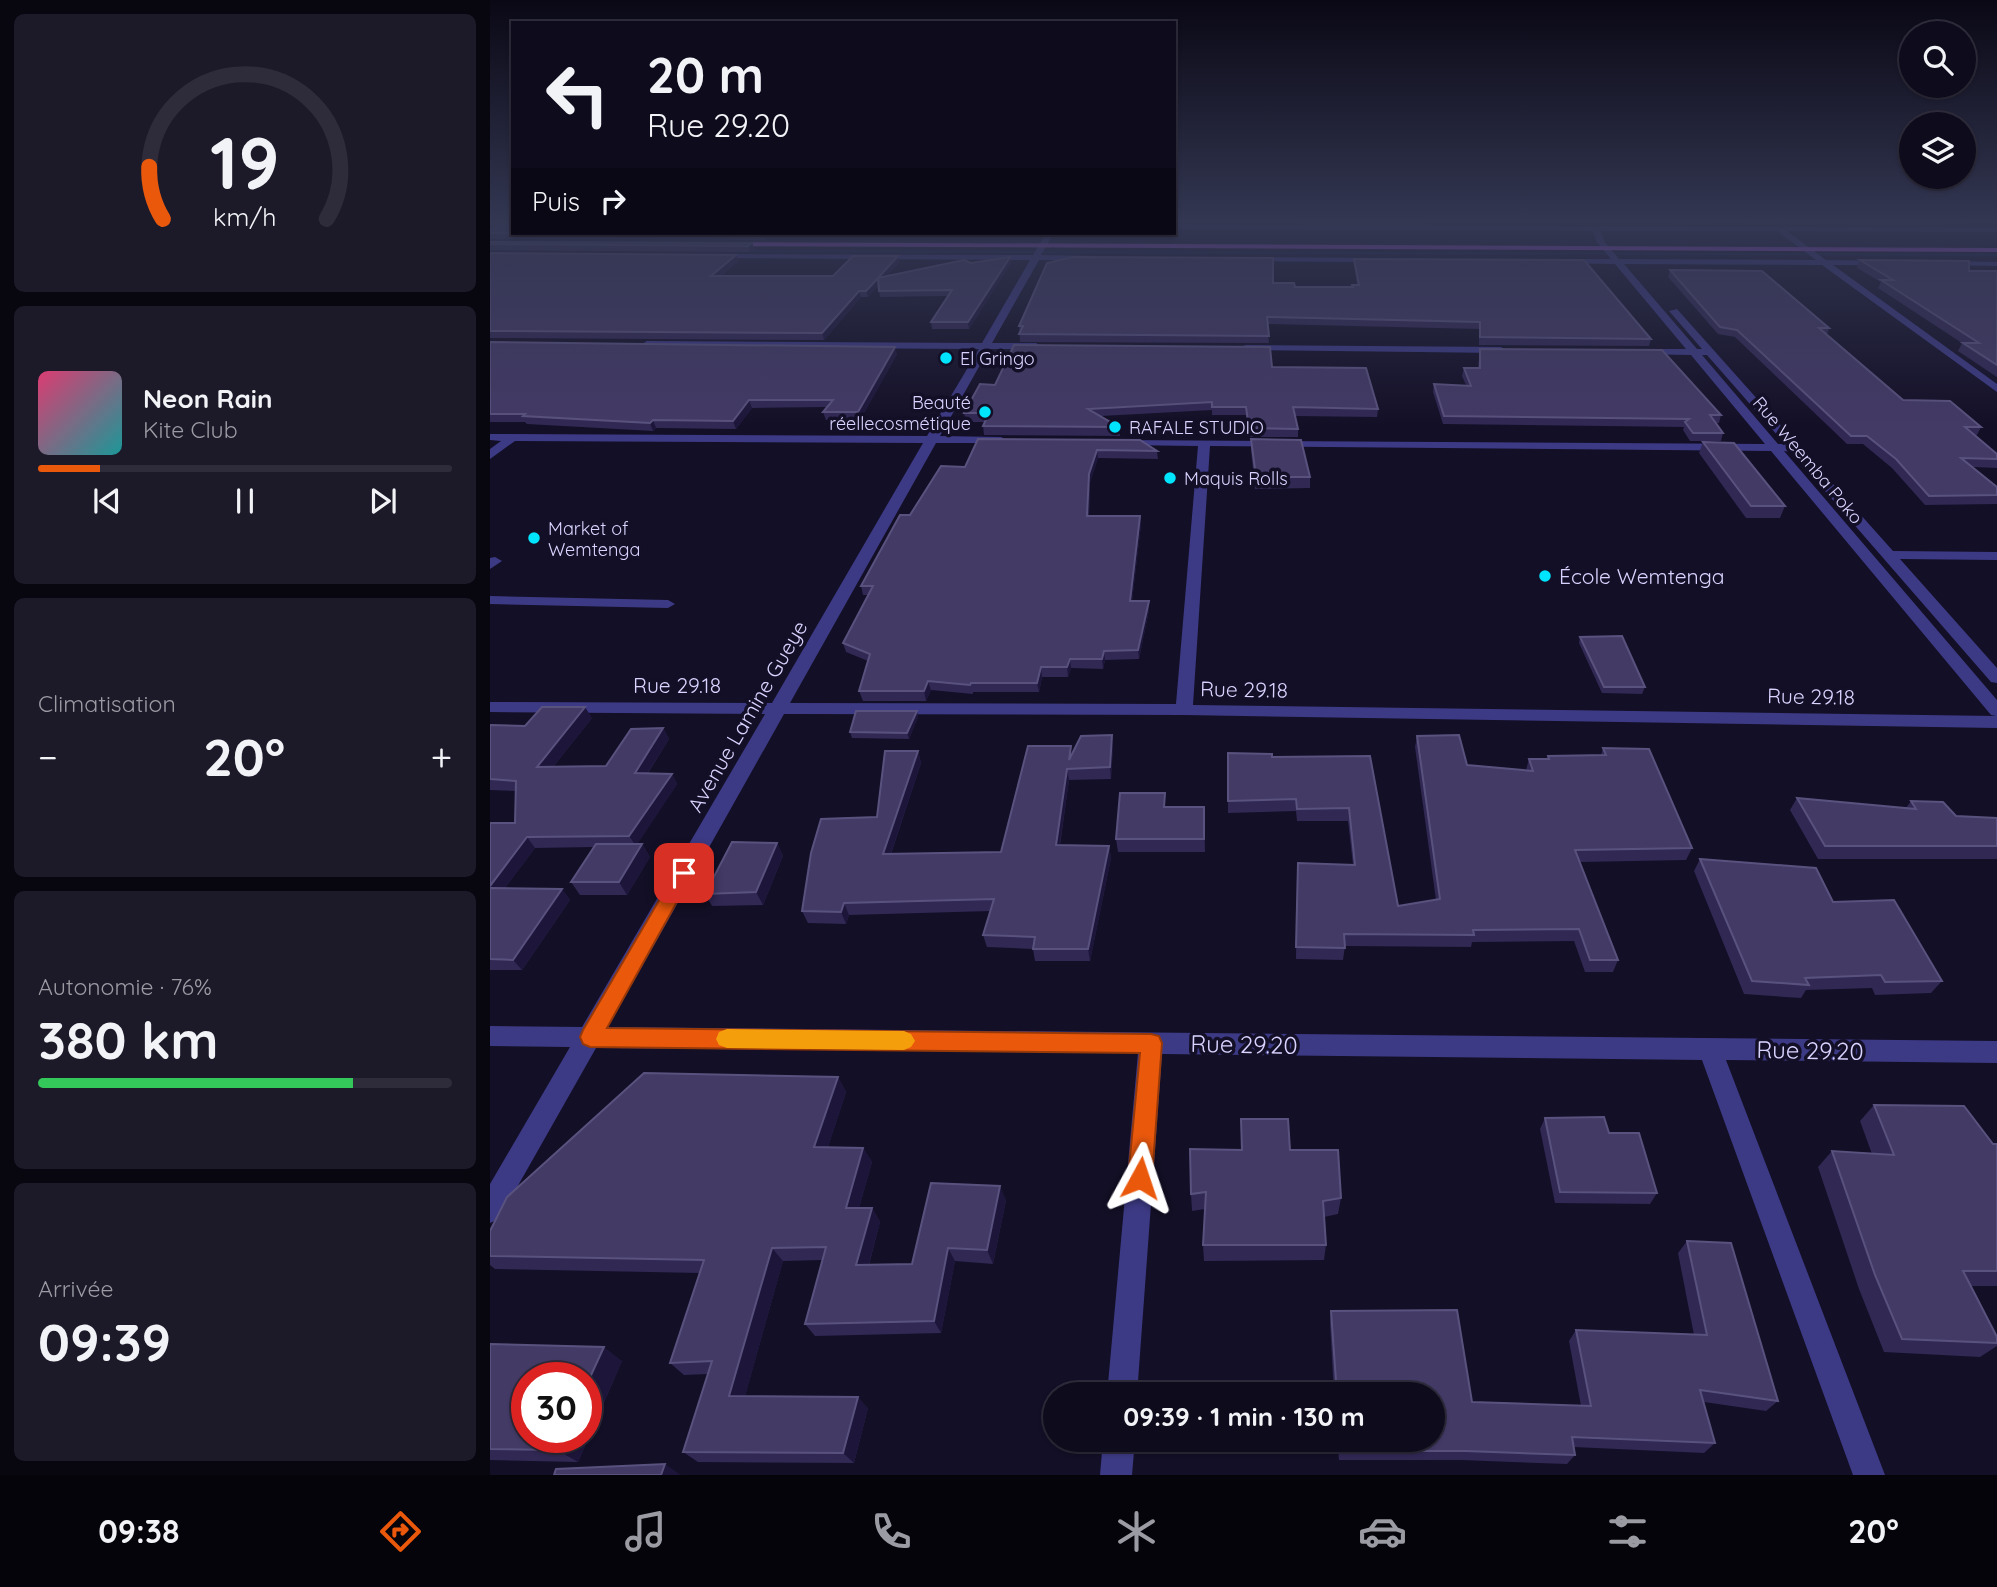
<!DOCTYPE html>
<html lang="fr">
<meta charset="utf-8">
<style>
body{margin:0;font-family:Quicksand,sans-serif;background:#1c1929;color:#f1f3f6;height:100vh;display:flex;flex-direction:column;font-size:26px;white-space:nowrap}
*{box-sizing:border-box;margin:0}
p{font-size:23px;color:#9b9ba3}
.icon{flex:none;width:38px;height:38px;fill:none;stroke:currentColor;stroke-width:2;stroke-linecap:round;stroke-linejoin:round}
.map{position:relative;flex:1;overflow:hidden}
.panel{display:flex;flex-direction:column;gap:14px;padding:14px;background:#08060f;width:490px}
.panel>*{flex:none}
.hud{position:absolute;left:21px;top:21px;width:665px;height:214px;border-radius:0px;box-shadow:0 2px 5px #0004,0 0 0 2px #2e2b3b;background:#0e0b1c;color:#f1f3f6;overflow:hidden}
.buttons{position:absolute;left:1409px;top:21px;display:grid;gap:14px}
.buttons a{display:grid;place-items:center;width:77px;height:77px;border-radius:50%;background:#0e0b1c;box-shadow:0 2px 5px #0004,0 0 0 2px #2e2b3b;font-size:35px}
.speed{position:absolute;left:21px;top:1362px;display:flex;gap:14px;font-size:35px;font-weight:700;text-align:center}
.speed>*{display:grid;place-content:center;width:91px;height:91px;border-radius:50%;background:#0e0b1c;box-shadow:0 2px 5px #0004,0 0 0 2px #2e2b3b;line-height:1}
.speed .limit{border:10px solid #d22;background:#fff;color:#111}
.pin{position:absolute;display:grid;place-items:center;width:60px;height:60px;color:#fff;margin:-30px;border-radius:14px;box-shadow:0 4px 10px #0006}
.me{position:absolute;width:77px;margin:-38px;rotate:5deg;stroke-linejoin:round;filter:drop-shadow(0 0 5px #0008)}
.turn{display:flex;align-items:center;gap:24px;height:147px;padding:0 21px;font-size:32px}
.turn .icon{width:91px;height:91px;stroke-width:2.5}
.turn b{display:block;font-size:49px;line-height:60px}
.then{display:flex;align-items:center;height:66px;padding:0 21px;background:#0003;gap:14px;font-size:26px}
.big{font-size:52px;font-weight:700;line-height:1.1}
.panel .widget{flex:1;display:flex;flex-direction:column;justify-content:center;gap:10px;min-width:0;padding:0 24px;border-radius:10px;background:#1c1929}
.panel .dial{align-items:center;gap:0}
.dial svg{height:182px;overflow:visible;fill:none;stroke:#2e2b3b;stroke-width:7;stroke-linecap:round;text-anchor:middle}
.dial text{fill:#f1f3f6;stroke:none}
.song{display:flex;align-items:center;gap:21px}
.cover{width:84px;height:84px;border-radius:10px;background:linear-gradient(135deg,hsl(340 70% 55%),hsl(180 70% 35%))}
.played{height:7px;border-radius:4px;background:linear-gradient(90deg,#ea580c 15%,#2e2b3b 15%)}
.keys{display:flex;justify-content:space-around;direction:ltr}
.heat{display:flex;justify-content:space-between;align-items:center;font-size:38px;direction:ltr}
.charge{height:10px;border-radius:5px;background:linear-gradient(90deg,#34c759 76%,#2e2b3b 0)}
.trip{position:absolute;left:553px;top:1382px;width:402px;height:70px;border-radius:35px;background:#0e0b1c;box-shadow:0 2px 5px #0004,0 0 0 2px #2e2b3b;font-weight:700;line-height:70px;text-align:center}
.dock{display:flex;height:112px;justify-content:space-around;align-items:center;background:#06040b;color:#9b9ba3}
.dock .icon{width:49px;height:49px}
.dock .selected{color:#ea580c}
.dock b{font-size:32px;color:#f1f3f6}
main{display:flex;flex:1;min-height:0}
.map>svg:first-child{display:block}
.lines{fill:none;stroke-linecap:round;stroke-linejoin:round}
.stream{fill:#0a1f44;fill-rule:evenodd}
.minor{fill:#3d3a85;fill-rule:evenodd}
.major{fill:#c25bff;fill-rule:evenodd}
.wall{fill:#312854}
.shaded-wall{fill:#1d163a}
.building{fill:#433a66;stroke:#5a527e;stroke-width:2}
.route{fill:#ea580c;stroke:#983908;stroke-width:2}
.slow{fill:#f59e0b}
.poi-dot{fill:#00e5ff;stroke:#130f26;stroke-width:2.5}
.labels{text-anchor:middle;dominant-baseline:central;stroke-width:7;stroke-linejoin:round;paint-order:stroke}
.far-poi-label{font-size:18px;fill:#d9d4ff;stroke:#130f26;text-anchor:start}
.far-street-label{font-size:18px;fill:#d9d4ff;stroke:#130f26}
.poi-label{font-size:21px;fill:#d9d4ff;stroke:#130f26;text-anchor:start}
.street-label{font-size:21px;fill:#d9d4ff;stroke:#130f26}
.near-street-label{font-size:24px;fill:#d9d4ff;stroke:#130f26}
</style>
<main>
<section class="panel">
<div class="widget dial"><svg viewBox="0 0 100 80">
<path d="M14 69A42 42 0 1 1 86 69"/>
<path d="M14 69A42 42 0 0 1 8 46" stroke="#ea580c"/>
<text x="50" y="56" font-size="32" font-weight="700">19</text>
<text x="50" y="72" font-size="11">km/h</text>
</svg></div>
<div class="widget">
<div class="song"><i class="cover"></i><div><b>Neon Rain</b><p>Kite Club</p></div></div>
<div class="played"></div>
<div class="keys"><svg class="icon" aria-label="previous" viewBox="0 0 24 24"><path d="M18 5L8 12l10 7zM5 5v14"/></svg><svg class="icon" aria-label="pause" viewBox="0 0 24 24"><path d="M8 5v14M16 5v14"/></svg><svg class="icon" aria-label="next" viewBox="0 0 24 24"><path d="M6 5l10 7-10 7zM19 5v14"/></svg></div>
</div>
<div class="widget"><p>Climatisation</p>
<div class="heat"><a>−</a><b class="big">20°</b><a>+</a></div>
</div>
<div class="widget"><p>Autonomie · 76%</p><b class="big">380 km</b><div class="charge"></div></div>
<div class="widget"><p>Arrivée</p><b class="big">09:39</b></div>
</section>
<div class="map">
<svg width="1507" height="1475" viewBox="0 0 1507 1475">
<rect width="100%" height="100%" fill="#130f26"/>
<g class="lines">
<path class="stream" d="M248 250 1507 254V256L250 252Z"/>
<g class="minor">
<path d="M0 221 23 222V226L0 225Z"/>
<path d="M684 225 1507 228V232L1297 231 1336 260 1396 261 1393 265H1343L1507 384V392L1332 265 1134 264 1207 349H1212L1179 311 1187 309 1403 551 1507 552V560L1410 559 1507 668V683L1501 682 1301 452 1294 451 1507 700V728L694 715 294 714 118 1027 1507 1041V1063L1236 1060 1395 1475H1363L1212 1060 672 1054 647 1395H617L648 1053 106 1048 9 1219 0 1223V1184L80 1047 0 1046V1026L92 1027 275 714 0 712V702L282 703 433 443 25 441 0 459V449L11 441 0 440V434L437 436 489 349 157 347 152 344 157 341 492 343 540 260 224 258 221 254 543 255 556 233H564L551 255 602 256 606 258 602 260H549L502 343H546L551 346 546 349H499L450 436 511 437 517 440 511 443H446L300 703 686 704 708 446 630 445 624 442 626 440 1275 444 1201 355 1148 354V350L1151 349H1196L1125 264 1068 263 1071 259H1121L1106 241 1103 231 684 229ZM1111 231H1287L1326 260 1129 259 1114 241ZM1212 355H1217L1295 444H1288ZM720 446 1281 451 1501 715 1506 716 703 705Z"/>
<path d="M759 257 885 258 889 260 885 262 756 261Z"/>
<path d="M1456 261 1507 262V266L1453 265Z"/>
<path d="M756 345 1011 347 1016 350 1011 353 753 350V346Z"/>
<path d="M5 557 12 561 0 569V558Z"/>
<path d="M0 596 178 600 185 604 178 608 0 604Z"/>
<path d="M613 1440H645L642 1475H610Z"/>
</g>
<path class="major" d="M235 242 1507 248V252L238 246Z"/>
</g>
<g class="wall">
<rect x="806" y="220" width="133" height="3"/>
<path d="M1177 220H1224L1221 224H1181Z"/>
<path d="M1251 220H1477V221L1475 225 1259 224Z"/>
<path d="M0 229 23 233H283L275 240 0 239Z"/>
<path d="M0 242 262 243 264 249 260 252 0 250Z"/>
<path d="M0 253 246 255 248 261 231 276H343L408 256 409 263 397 276 520 257 521 263 479 329H442L441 322 458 296 390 297 388 286 378 297H371L334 340 0 338Z"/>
<path d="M864 259 1161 339 1159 346 989 345V329L777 324 779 343 530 342 529 326 783 283 805 287H863L867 285 864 265Z"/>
<path d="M1370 260 1479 271H1507V377L1468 351 1472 343 1388 288 1391 282 1367 268Z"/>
<path d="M1180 270 1339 328 1337 335 1413 400 1491 427 1487 435H1485L1507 454V468L1482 467 1507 487V504L1435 505 1402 468 1373 444H1357L1245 337 1228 334 1178 277Z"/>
<path d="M0 342 407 354 370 420H336L333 412 337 407 262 408 246 429 166 428 163 431 37 424 35 422H0Z"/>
<path d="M990 349 1231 415 1229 423H1226L1233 433 1231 441H1200L1193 430 1194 427 953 424 943 392 944 384 976 385 972 376 974 368H988Z"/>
<path d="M505 385 888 409 887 417 805 416 808 429V437H759L756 415H722V410L611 416 629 427 630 436 494 435 493 426 495 422H476L474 413Z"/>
<path d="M488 439 667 451 668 459 608 458 600 482 599 516H650L651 524 642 601 659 610 649 659 615 660 613 669 581 668 578 677H552L549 692H483V694L441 690 436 701H373L369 691 378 661 356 652 353 643 378 595H373L371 586 420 515 475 467Z"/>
<path d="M761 439 820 477V488L765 489 761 450Z"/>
<path d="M1213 442 1295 506 1290 518H1256L1209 453Z"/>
<path d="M1090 637 1155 687 1152 694 1112 693 1089 643Z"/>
<path d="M427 711 428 717 419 739 362 738 360 732Z"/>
<path d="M102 718 63 767 116 766 173 728 179 739 158 773 182 774 187 784 147 844H152L160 857 137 895H90L81 882 104 847 45 848 15 888 72 889 80 900 32 970H0V823H25L26 791 0 790V725L35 726Z"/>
<path d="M927 736 977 765 1036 770 1039 759H1057L1058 756 1111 755 1113 748 1202 848 1196 860 1090 862 1128 960 1123 972H1095L1084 941 982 942 981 947 855 946 853 960 806 959 807 875 863 865 858 821H807L806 811 738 813V753L782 757 880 756 908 906 946 900 925 747Z"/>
<path d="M623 747 621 779 579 780 570 845 619 846 621 858 600 961H545L543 949 497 947 493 935 501 911 359 915 356 924 318 923 312 911 387 817 428 751 431 763 401 854 511 852 582 753Z"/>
<path d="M1307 798 1416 808 1421 801 1466 816 1507 818V859H1328L1300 810Z"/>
<path d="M676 807H714L715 852H628L626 839Z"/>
<path d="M287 843 293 856 273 905 222 906 215 894Z"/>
<path d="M1210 859 1343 902 1452 981 1441 993 1385 995 1382 988 1316 990 1311 998 1254 994 1204 871Z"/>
<path d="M348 1077 356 1092 338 1147 373 1148 382 1162 369 1208H382L390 1222 379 1265 422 1264 516 1200 503 1264 465 1261 451 1333 325 1336 315 1324 332 1260 293 1261 255 1396 378 1408 364 1463 208 1462 193 1452 218 1374 194 1375 180 1363 210 1273 5 1269 0 1265V1231Z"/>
<path d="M1384 1105 1503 1144H1507V1286H1480L1507 1337V1346L1490 1357 1394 1352 1369 1289 1328 1167 1342 1151 1382 1154 1370 1121Z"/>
<path d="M1055 1118 1119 1133 1167 1193 1160 1204 1065 1203 1050 1129Z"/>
<path d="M751 1119 800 1150 851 1198 848 1214 834 1217 836 1245 834 1260 714 1261 713 1245 715 1209 702 1211 701 1194 751 1149Z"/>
<path d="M1197 1241 1288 1401 1276 1411 1214 1402 1225 1443 1214 1453 1084 1447 1085 1455 1077 1464 971 1460H849L847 1440H943V1395H844L840 1323 841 1311 982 1402 1091 1406 1079 1341 1086 1330 1204 1335 1188 1253Z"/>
<path d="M0 1344 132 1361 88 1462 0 1460Z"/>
</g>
<g class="shaded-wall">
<path d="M274 233H283L275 240 273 234Z"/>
<path d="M262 243 264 249 260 252 258 246Z"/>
<path d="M246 255 248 261 223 282 221 276Z"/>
<path d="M408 256 409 263 389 285 388 278Z"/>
<path d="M520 257 521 263 479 329 478 322Z"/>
<path d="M388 278 389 285 378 297 376 291Z"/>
<path d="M369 291 371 297 334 340 332 333Z"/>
<path d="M405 347 407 354 370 420 368 412Z"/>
<path d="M259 400 262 408 246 429 243 421Z"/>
<path d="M163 420 166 428 163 431 160 423Z"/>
<path d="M607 450 608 458 600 482 598 524 597 516 599 474Z"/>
<path d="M650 516 651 524 641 610 640 601Z"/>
<path d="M659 601V610L649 659 648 650Z"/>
<path d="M614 651 615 660 613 669 612 659Z"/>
<path d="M580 659 581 668 578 677 577 667Z"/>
<path d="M551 667 552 677 549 692 547 683Z"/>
<path d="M438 681 441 690 436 701 434 691Z"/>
<path d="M95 707 102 718 54 778 47 767Z"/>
<path d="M427 711 428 717 419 739 417 733Z"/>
<path d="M173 728 179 739 151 783 145 773Z"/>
<path d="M622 735 623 747 621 779 620 767Z"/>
<path d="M428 751 431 763 397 865 393 854Z"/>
<path d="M577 769 579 780 568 856 566 845Z"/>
<path d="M182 774 187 784 146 846 139 836Z"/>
<path d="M37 837 45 848 7 899 0 890V886Z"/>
<path d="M287 843 293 856 273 905 266 892Z"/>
<path d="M152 844 160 857 137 895 129 882Z"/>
<path d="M619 846 621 858 600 961 598 949Z"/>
<path d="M72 889 80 900 32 970 23 960Z"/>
<path d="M354 903 359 915 356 924 351 912Z"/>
<path d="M348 1077 356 1092 333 1162 324 1147Z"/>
<path d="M373 1148 382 1162 365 1222 356 1208Z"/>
<path d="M510 1186 516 1200 503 1264 497 1250Z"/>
<path d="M382 1208 390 1222 375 1279 366 1265Z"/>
<path d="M282 1248 293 1261 252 1407 239 1396Z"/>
<path d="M458 1248 465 1261 451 1333 444 1321Z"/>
<path d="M114 1347 132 1361 88 1462 67 1450 73 1437H96V1386Z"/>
<path d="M368 1397 378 1408 364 1463 353 1453Z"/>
<path d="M175 1464 191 1475H171Z"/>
</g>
<g class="building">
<path d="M23 220V233H274L273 234 0 233V229L22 222Z"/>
<path d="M1259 220H1477V221H1260Z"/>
<path d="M0 242 262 243 258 246 0 244Z"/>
<path d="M0 253 246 255 221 276H343L363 256H408L388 278 474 260 481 263 520 257 478 322H441L462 290 389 291 388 278 376 291H369L332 333 0 331Z"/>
<path d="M583 257 783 258V283H804L805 287H863L862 285H869L864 259 1094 260 1161 339 990 337V322L777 317 779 336 529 334 533 326H529L557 263Z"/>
<path d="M1370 260 1479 261V271H1507V365L1473 343H1489L1391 280H1403Z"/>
<path d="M1180 270 1272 271 1339 328H1329L1413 400 1460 401 1491 427H1475L1507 454V459L1471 458 1507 487V495L1439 496 1406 459 1377 436H1361L1247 330 1230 327Z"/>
<path d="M0 342 405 347 368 412H333L343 400H259L243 421 163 420 160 423 33 416 35 414H0Z"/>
<path d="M524 345 780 347 782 367 876 368 888 409 803 407 808 429 759 428 756 407H722V402L598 409 629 427 493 426 499 413H474L490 384 505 385Z"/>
<path d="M990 349 1172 350 1231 415H1220L1233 433H1203L1195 422 1199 419 954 416 944 384 981 386 974 368H990Z"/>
<path d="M488 439 650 440 667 451 607 450 599 474 597 516H650L640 601H659L648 650 614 651 612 659H580L577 667H551L547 683H481L480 685 438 681 434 691H369L380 654 353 643 383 586H371L410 515H420L451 466 475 467Z"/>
<path d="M761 439 811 440 820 477H766Z"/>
<path d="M1213 442 1244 443 1295 506H1261Z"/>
<path d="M1132 636 1155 687H1114L1090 637Z"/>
<path d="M52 707H95L47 767 116 766 141 729 173 728 145 773 182 774 139 836 37 837 0 886V823H25L26 781 0 779V725L35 726Z"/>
<path d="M366 711H427L417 733 360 732Z"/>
<path d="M622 735 620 767 577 769 566 845 619 846 598 949H543L545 937 493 935 504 899 354 903 351 912 312 911 321 853 331 819 387 817 395 751H428L393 854 511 852 538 746H581L579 760 591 736Z"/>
<path d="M969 735 977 765 1043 771 1039 759H1059L1058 756 1116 755 1113 748 1159 749 1202 848 1085 850 1128 960H1100L1089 929 983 930 984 935 854 934 855 948 806 947 808 863 865 865 859 808 807 809 806 799 738 801V753L782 754V757L880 756 908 906 950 899 927 736Z"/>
<path d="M630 793H675L674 807H714V839H626Z"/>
<path d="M1307 798 1426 809 1421 801 1453 802 1466 816 1507 818V846H1335Z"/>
<path d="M242 842 287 843 266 892 215 894Z"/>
<path d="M106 844H152L129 882H81Z"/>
<path d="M1210 859 1326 868 1343 902 1404 900 1452 981 1395 982 1391 975 1315 978 1319 985 1262 981Z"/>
<path d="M0 888 72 889 23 960 0 959Z"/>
<path d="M154 1073 348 1077 324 1147 373 1148 356 1208H382L366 1265 422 1264 441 1183 510 1186 497 1250 458 1248 444 1321 315 1324 336 1247 282 1248 239 1396 368 1397 353 1453 193 1452 222 1361 180 1363 214 1260 0 1256V1231L17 1197Z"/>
<path d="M1384 1105 1474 1106 1503 1144H1507V1271H1473L1507 1337V1343L1412 1339 1385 1275 1342 1151 1404 1155Z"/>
<path d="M1114 1117 1119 1133H1149L1167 1193 1070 1192 1055 1118Z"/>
<path d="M751 1119H798L800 1150H848L851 1198 833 1201 836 1245H713L716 1192 701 1194 700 1149 752 1150Z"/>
<path d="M1197 1241 1241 1243 1288 1401 1210 1390 1225 1443 1082 1437 1085 1455 976 1451H851L850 1440H943V1395H847L841 1311 967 1310 982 1402 1101 1406 1086 1330 1217 1335Z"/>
<path d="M0 1344 114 1347 96 1386V1377H37V1437H73L67 1450 0 1449Z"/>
<path d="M175 1464 171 1475H64L66 1469Z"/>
</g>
<linearGradient id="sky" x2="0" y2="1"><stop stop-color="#0a0815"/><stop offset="0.52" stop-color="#333752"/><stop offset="1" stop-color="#333752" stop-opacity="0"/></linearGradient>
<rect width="1507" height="426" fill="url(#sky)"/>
<path class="route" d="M194 866 201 868 203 873 117 1028 661 1034 669 1036 672 1043 662 1178 659 1187 650 1190 642 1187 638 1178 650 1053 100 1047 93 1044 90 1037 93 1030 188 868Z"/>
<path class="slow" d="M237 1029 414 1031 421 1034 425 1041 421 1047 414 1050 237 1048 229 1045 226 1039 229 1032Z"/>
<g class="poi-dot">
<circle cx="456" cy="358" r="7"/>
<circle cx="495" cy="412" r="7"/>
<circle cx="625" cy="427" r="7"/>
<circle cx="680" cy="478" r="7"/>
<circle cx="44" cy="538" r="7"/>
<circle cx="1055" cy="576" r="7"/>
</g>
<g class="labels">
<g class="far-poi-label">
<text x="470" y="358">El Gringo</text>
<text x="481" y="402" text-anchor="end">Beauté<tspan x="481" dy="21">réellecosmétique</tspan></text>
<text x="639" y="427">RAFALE STUDIO</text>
<text x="694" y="478">Maquis Rolls</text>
<text x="58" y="528">Market of<tspan x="58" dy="21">Wemtenga</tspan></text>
</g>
<g class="far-street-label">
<text transform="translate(1318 460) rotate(50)">Rue Weemba Poko</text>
</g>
<g class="poi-label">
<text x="1069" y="576">École Wemtenga</text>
</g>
<g class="street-label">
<text x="187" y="685">Rue 29.18</text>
<text transform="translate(754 689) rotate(1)">Rue 29.18</text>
<text transform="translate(1321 696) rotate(1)">Rue 29.18</text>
<text transform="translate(257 716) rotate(-60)">Avenue Lamine Gueye</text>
</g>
<g class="near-street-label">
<text transform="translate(754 1044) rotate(1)">Rue 29.20</text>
<text transform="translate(1320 1050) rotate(1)">Rue 29.20</text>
</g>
</g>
</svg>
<div class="buttons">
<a><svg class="icon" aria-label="search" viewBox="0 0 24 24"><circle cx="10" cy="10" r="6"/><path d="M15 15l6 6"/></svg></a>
<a><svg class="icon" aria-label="layers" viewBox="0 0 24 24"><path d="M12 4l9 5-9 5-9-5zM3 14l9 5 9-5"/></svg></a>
</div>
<div class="speed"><div class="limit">30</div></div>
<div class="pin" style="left:194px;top:873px;background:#d93025"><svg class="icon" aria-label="arrive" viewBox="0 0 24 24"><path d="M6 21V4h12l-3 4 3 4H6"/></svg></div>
<svg class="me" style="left:650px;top:1178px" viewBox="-20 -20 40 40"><path d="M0-17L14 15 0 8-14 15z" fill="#ea580c" stroke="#fff" stroke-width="4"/></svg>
<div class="trip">09:39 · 1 min · 130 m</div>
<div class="hud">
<div class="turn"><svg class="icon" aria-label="left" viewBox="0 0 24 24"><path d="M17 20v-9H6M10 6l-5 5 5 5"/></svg><div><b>20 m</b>Rue 29.20</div></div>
<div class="then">Puis<svg class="icon" aria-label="right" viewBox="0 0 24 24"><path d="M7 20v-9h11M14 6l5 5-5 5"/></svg></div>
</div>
</div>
</main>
<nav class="dock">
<b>09:38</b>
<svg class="icon selected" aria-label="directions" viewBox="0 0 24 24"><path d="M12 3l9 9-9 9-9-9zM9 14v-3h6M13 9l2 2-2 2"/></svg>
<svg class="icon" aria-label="music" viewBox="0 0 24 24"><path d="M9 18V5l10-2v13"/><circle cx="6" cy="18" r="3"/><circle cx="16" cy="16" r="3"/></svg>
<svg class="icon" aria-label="phone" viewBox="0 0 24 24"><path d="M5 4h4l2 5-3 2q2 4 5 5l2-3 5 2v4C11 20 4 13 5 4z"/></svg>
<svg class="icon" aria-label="climate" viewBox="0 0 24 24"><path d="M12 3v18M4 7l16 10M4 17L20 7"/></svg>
<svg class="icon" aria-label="car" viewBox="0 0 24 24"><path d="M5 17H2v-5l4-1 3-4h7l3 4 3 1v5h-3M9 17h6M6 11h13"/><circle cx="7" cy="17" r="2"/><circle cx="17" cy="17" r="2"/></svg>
<svg class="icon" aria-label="filters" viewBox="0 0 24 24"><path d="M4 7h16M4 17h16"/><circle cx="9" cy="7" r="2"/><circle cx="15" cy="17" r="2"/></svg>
<b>20°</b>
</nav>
